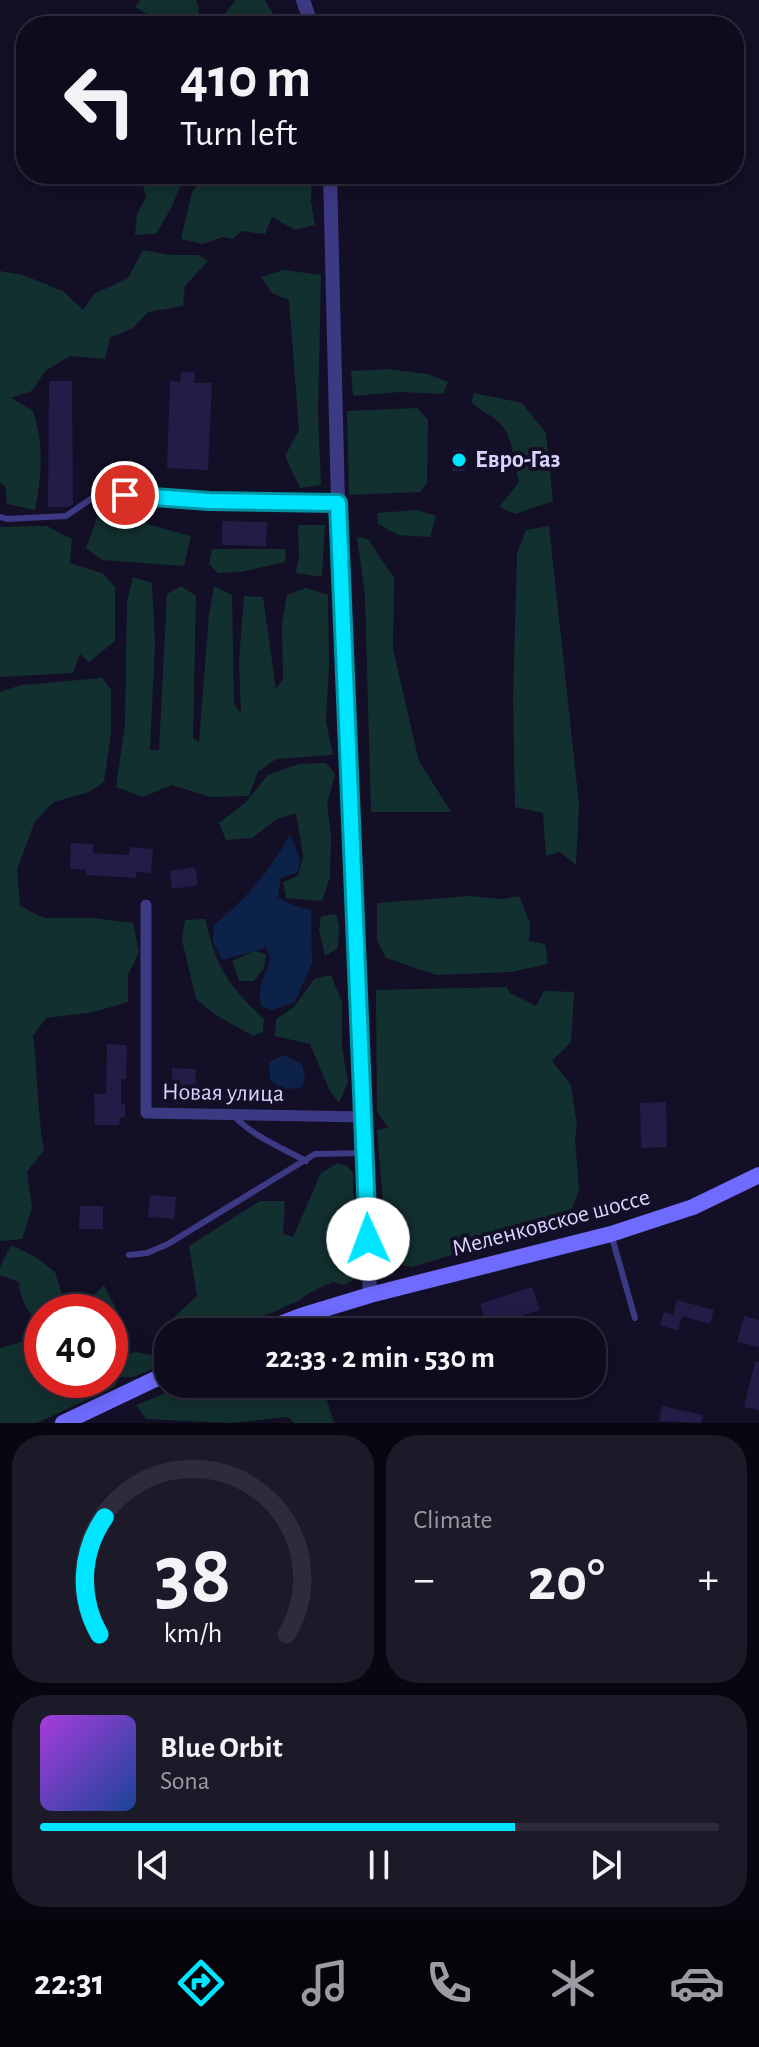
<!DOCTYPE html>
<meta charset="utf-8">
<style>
body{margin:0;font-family:"Alegreya Sans",sans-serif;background:#1c1929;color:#f1f3f6;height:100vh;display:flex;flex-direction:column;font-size:30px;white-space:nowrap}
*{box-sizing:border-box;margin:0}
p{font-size:26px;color:#9b9ba3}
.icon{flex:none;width:44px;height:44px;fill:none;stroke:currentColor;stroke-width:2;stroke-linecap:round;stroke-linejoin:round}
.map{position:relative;height:1423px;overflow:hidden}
.side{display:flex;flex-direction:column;gap:12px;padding:12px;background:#08060f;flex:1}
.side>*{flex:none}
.hud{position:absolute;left:16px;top:16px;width:728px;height:168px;border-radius:32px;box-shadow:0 4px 20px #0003,0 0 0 2px #2e2b3b;background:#0e0b1c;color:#f1f3f6;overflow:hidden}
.speed{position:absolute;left:24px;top:1294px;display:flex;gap:16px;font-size:40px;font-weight:700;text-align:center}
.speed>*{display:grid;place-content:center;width:104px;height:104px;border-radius:50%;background:#0e0b1c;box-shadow:0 4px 20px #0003,0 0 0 2px #2e2b3b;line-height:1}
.speed .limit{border:12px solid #d22;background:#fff;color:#111}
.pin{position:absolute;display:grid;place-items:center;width:68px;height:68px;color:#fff;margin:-34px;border:4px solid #fff;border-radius:50%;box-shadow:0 2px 8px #0007}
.me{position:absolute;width:88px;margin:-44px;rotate:358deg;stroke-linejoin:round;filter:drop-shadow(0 0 6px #0008)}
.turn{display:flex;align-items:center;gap:28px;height:168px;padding:0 32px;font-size:36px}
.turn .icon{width:104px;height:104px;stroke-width:2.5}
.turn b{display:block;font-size:56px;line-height:68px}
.big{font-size:60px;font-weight:700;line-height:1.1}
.side .tile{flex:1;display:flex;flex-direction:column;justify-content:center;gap:12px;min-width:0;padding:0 28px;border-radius:32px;background:#1c1929}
.side .dial{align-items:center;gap:0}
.dial svg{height:208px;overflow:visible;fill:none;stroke:#2e2b3b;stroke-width:7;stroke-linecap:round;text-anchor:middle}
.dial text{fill:#f1f3f6;stroke:none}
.song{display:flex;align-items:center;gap:24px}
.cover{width:96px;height:96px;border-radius:12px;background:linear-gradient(135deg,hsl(280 70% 55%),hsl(220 70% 35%))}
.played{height:8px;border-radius:4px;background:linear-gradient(90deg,#00e5ff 70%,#2e2b3b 70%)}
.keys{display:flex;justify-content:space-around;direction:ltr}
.heat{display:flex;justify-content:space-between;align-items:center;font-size:44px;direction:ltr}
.side .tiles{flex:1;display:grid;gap:12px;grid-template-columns:1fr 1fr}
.tile:last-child{grid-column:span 2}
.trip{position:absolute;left:154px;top:1318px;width:452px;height:80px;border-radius:32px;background:#0e0b1c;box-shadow:0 4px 20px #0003,0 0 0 2px #2e2b3b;font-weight:700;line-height:80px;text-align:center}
.tabs{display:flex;height:128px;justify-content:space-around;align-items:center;background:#06040b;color:#9b9ba3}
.tabs .icon{width:56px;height:56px}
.tabs .selected{color:#00e5ff}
.tabs b{font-size:36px;color:#f1f3f6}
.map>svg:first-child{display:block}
.green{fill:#12302f}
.water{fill:#0c2248}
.building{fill:#241b47}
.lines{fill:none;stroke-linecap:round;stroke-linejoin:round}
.service{stroke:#3d3a85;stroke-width:6}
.minor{stroke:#3d3a85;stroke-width:11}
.tertiary{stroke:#3d3a85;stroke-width:14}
.secondary{stroke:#6f6bff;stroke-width:16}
.route-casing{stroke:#0095a6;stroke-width:20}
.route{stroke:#00e5ff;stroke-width:14}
.poi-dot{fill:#00e5ff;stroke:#130f26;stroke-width:3}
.labels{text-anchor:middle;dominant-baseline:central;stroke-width:8;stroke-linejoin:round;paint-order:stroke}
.poi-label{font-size:24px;font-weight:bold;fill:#d9d4ff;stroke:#130f26;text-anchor:start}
.street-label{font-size:24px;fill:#d9d4ff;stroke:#130f26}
</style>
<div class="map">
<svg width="759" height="1423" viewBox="0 0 759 1423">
<rect width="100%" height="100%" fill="#130f26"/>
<g class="green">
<path d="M140 0H196L199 8 198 22 201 26H150L149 15 135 7Z"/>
<path d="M236 0H265L280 26H228L223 16Z"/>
<path d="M143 174H186L170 210 156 234 135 235 137 214 146 197 141 178Z"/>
<path d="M205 174H312L311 202 315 225 295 230 272 217 265 234 241 231 233 239 223 237 203 244 181 239 192 192Z"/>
<path d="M143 250 171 255H199L208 261 185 286 183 306 148 312 133 328 110 338 105 359 70 356 45 371 32 391 11 398 33 411C44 445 42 475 35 510L7 504 5 486 0 483V271L23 275 63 291 83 310 94 294 128 278Z"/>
<path d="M284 270 321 275 318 413 321 485 300 488 285 456 299 430 289 300 272 293 261 277Z"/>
<path d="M389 369 427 374 448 382 443 394 400 392 353 396 351 371Z"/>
<path d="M474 393 522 403 546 433 553 501 515 514 499 507 519 482C515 467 513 445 506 431 498 417 481 412 471 402Z"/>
<path d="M417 408 428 420 427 483 420 492 349 495 347 411Z"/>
<path d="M117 508 150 525 191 536 184 566 102 560 86 548 100 510Z"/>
<path d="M418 510 436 516 430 537 398 535 378 524 377 513Z"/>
<path d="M298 525H325L322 577 296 573 299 556Z"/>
<path d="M47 526 72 539 70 563 102 573 115 587V641L89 662 80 654 73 673 0 677V527Z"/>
<path d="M549 526 579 804 576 865 560 852 546 856 543 813 515 807 513 699 517 553 526 530Z"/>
<path d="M357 537 368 539 394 578 393 649 419 761 451 812H371L365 596Z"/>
<path d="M212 549H286L285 562 241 572 218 573 209 564Z"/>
<path d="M133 577 152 583 155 643 150 750H159L167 594 181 586 196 596 193 738 199 742 209 614 214 586 232 595 234 704 241 714 239 661 244 596 263 597 276 689 283 679 282 624 287 595 306 588 328 595 329 663 326 722 333 755 276 759 258 772 249 796 210 797 172 785 143 797 116 787 125 724 127 602Z"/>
<path d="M102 678 111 690V732L104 782 89 792 54 802 35 821 17 870 20 906 44 918H93L133 923 139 952 128 975V1002L94 1012 46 1018 33 1036C38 1074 37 1112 44 1150L27 1172 32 1208 22 1239 0 1241V692L21 685Z"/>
<path d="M326 763 335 774 327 804 331 835 330 877 322 901 286 898 283 882 298 876 303 856 296 813 277 819 252 838 226 840 219 823 245 803 268 775 299 764Z"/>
<path d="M469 896 502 899 519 896 530 923 529 941 545 944 548 964 511 972 436 975 386 958 377 941V903Z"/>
<path d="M336 914 339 926 338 948 325 956 319 930 321 916Z"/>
<path d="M205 919C217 969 227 984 264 1019L263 1032 253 1036 214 1014 196 999 182 940 185 920Z"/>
<path d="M254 951 266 954 264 968 254 981H239L232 961Z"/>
<path d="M331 975 342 1002V1047L348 1082 339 1103 329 1089 310 1044 275 1036 276 1019 294 1007 314 979Z"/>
<path d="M507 987 510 993 536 1006 544 991 574 992 571 1042 552 1061 571 1085 577 1126 575 1138 579 1190 568 1220 412 1267 388 1262 377 1130 388 1128 377 1111 376 990Z"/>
<path d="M338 1163 347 1166 353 1173V1191L357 1213 351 1227 359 1237 358 1262 353 1280 345 1285 333 1282 309 1293 298 1301 229 1332H168V1348L162 1328 197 1296 189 1246 260 1201H285L283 1234 293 1237 321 1173Z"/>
<path d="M11 1245 37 1258 55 1272 62 1294 82 1291 83 1312H42V1335C33 1313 20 1305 19 1282L0 1275V1267Z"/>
<path d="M104 1285 116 1309 115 1333 120 1356 136 1352 157 1356V1367L134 1377H120L114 1387 37 1423H0V1348L42 1336V1380H110V1312H99L94 1295Z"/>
<path d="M188 1384H322L334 1423H294L288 1417 231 1423 146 1419 136 1405Z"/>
</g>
<g class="water">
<path d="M290 834 300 859 298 872 281 878 278 897 292 905 311 910 312 963 295 1002 272 1010 261 1006C257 988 264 976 271 959L266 948 222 960 213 942 214 925C246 899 271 870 290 834Z"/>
<path d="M284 1055 302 1064 305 1077 302 1087 283 1090 270 1079 269 1062Z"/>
</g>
<g class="building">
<path d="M181 372H195L194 383H212L208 470 167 468 170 381 180 382Z"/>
<path d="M49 381H72L73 504 68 507H48Z"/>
<rect x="453" y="450" width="12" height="21"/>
<path d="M222 521 267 522 266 546 222 545Z"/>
<path d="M71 843 93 844V853L129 855 130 847 153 849 151 873 136 872V878L86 875V870L70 869Z"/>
<path d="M195 867 198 885 172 889 170 871Z"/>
<path d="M107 1044 127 1045 126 1079H121V1105L125 1104V1117H120L119 1125H95L94 1094H106Z"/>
<path d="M172 1068 196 1069 195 1097 171 1096Z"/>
<path d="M666 1102 667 1147 641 1148 640 1103Z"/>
<path d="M150 1195 176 1197 174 1219 148 1217Z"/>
<path d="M80 1206H103V1229H79Z"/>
<path d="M532 1287 540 1310 487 1327 480 1304Z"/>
<path d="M677 1300 714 1310 710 1324 682 1316 678 1331 660 1325 664 1312 673 1315Z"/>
<path d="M744 1316 759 1320V1347L737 1342Z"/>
<path d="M755 1362H759V1410L744 1407Z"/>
<path d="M662 1406 703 1415 701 1423 659 1421Z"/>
</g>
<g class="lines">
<g class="service">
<path d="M0 517 7 519 66 516 98 494 209 501 337 503"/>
<path d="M235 1117C253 1136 282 1148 306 1161"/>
<path d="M611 1234 635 1318"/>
<path d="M129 1255 147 1253 168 1244 315 1154 364 1153"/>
</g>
<path class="minor" d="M146 905V1113L364 1117"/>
<g class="tertiary">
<path d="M303 0 312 26"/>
<path d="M330 174 338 503 370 1295"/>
</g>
<g class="secondary">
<path d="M259 1332 301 1316 370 1295 611 1234 693 1207 759 1175"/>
<path d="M63 1423 168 1373"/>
</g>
</g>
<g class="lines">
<g class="route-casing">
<path id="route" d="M125 495 209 501 338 503 368 1239"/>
</g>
<use href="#route" class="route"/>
</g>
<circle class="poi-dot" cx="459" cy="460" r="8"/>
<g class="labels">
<g class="poi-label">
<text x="475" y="460">Евро-Газ</text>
</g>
<g class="street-label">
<text transform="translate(223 1093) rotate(1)">Новая улица</text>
<text transform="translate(551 1223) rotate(-15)">Меленковское шоссе</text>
</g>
</g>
</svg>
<div class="speed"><div class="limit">40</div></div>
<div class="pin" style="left:125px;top:495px;background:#d93025"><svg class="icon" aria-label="arrive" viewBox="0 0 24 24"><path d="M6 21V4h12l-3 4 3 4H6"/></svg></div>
<svg class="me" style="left:368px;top:1239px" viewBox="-20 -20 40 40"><circle r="19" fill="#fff"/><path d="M0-13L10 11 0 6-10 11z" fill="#00e5ff"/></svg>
<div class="trip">22:33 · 2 min · 530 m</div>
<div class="hud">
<div class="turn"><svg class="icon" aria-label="left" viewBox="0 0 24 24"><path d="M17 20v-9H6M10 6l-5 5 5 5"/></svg><div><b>410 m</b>Turn left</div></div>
</div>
</div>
<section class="side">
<div class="tiles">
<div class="tile dial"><svg viewBox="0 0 100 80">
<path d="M14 69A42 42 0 1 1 86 69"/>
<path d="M14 69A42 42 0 0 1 16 24" stroke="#00e5ff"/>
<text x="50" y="56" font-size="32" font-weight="700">38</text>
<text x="50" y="72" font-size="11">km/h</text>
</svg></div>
<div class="tile"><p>Climate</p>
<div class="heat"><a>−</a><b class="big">20°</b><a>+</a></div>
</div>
<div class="tile">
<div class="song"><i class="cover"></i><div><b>Blue Orbit</b><p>Sona</p></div></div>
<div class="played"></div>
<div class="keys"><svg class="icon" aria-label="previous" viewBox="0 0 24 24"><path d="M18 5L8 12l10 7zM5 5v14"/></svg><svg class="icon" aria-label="pause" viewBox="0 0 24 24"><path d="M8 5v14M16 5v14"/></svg><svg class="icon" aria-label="next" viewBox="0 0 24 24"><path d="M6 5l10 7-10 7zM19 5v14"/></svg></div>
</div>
</div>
</section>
<nav class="tabs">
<b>22:31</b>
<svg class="icon selected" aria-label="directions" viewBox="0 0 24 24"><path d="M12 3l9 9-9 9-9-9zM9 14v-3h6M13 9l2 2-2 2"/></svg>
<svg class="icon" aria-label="music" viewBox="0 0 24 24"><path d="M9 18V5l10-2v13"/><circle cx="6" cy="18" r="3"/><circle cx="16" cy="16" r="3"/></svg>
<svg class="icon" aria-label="phone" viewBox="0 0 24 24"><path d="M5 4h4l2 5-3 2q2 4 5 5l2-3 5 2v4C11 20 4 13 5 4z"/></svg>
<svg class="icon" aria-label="climate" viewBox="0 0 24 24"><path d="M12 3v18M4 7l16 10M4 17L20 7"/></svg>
<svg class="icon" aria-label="car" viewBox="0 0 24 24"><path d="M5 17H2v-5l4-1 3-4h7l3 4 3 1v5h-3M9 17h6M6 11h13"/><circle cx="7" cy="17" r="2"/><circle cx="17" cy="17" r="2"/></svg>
</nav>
